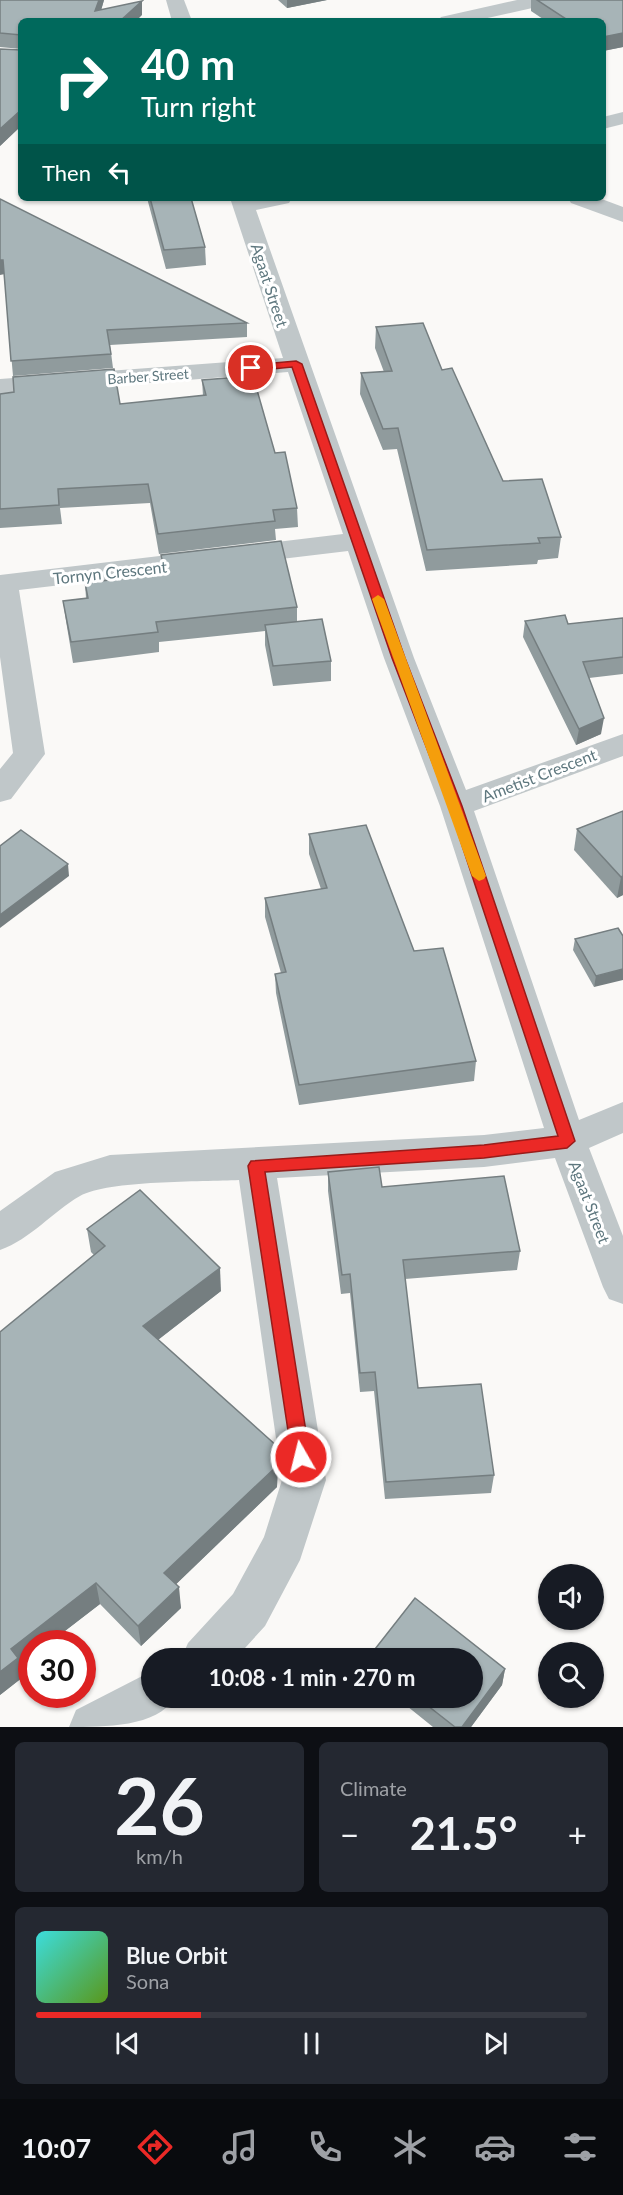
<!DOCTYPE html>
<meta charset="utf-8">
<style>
body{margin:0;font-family:Lato,sans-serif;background:#242831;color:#f1f3f6;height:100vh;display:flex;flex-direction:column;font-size:22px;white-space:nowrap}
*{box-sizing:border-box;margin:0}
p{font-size:20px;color:#9ea1a6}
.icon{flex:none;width:33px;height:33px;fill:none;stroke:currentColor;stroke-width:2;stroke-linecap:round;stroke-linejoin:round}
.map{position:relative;height:1727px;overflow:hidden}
.panel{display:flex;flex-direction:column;gap:15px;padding:15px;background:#0d0f14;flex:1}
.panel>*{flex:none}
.guide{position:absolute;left:18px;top:18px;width:588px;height:183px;border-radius:9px;box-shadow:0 2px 4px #0004;background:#00695c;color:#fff;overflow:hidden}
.controls{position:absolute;left:538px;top:1564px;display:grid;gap:12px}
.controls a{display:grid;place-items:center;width:66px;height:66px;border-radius:50%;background:#171b24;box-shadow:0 2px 4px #0004;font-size:30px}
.speed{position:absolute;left:18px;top:1630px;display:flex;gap:12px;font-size:30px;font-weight:700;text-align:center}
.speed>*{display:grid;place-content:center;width:78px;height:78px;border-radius:50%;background:#171b24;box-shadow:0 2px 4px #0004;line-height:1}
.speed .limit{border:9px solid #d22;background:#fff;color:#111}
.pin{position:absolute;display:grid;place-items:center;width:51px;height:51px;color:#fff;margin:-26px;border:3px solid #fff;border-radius:50%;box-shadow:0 2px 6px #0007}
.me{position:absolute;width:66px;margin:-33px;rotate:352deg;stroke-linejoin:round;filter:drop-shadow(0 0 4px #0008)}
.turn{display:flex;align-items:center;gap:21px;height:126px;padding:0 24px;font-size:27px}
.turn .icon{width:78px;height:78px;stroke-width:2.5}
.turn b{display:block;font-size:42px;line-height:51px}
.then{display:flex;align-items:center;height:57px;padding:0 24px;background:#0003;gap:12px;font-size:22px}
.big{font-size:45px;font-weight:700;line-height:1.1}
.panel .widget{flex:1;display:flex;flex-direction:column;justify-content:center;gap:9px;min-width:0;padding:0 21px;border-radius:9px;background:#242831}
.panel .dial{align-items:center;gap:0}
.dial b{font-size:78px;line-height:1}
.song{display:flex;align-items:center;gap:18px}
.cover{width:72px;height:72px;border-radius:9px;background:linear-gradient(135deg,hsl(180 70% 55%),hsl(90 70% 35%))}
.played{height:6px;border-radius:3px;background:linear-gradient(90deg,#eb2926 30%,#363941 30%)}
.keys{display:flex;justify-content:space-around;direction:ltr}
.heat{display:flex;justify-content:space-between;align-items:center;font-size:33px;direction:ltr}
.panel .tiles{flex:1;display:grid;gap:15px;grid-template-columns:1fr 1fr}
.widget:last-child{grid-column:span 2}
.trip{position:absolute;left:141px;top:1648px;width:342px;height:60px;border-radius:30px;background:#171b24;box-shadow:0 2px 4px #0004;font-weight:700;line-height:60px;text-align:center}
.tab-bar{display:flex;height:96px;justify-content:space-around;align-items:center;background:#090b0e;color:#9ea1a6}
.tab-bar .icon{width:42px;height:42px}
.tab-bar .on{color:#eb2926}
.tab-bar b{font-size:27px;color:#f1f3f6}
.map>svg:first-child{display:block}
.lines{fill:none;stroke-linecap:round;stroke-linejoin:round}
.minor{fill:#c0c7c9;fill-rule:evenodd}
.wall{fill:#909b9d}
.shaded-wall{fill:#757e80}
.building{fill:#a7b4b7;stroke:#757e80;stroke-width:1.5}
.route{fill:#eb2926;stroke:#991b19;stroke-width:1.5}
.slow{fill:#f59e0b}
.labels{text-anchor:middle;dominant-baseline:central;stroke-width:6;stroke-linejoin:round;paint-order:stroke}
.far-street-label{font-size:14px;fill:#5e777e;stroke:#fff}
.street-label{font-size:16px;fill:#5e777e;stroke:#fff}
</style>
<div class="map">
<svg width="623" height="1727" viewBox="0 0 623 1727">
<rect width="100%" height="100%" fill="#faf9f7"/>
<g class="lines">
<g class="minor">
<path d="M166 0H184L192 21H172Z"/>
<path d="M517 0H552L550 4 474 21H438L441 17Z"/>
<path d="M623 112V124L603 129V117Z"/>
<path d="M230 198H292L289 203 256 210 414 658 466 790 623 734V756L474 811 579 1120 623 1102V1133L589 1148 623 1236V1304L609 1299 603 1287 555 1158 484 1167 277 1178 326 1480 300 1560 265 1626 235 1659H181L188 1643 233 1594 264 1537 282 1480 239 1180C202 1182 109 1180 80 1196 52 1212 31 1239 0 1250V1211L55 1172 110 1155 484 1135 544 1128 440 806 384 658 348 551 19 590 45 754 11 799 0 802V769L13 753 0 657V575L343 534 288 372 0 395V379L283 358Z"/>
<path d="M568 198H599L623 207V222L571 203Z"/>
<path d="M152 1671V1698H174C158 1727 104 1727 69 1727L76 1710Z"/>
</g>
</g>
<g class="wall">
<path d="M0 0H104L101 10 142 1V15L21 21V126L0 146 21 49 0 47Z"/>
<path d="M278 0H327L287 8Z"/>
<path d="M531 0H623V47L603 51V21H546L531 11Z"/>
<path d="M147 198H191L205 247 206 265 166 269Z"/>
<path d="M0 199 247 323V337L110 345 113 368 13 376 4 274Z"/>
<path d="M376 327 442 370 503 481 561 537 558 558 538 560 537 564 426 571 397 449 383 450 360 394 361 373 384 372 375 348Z"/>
<path d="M202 380 275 453 297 508 298 527 275 529 276 540 159 554 150 503 60 508 62 524 0 528V394L120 404 203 396Z"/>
<path d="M161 555 297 607V622L331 661V681L273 686 265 645V631L159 642V652L73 663 66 621 63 601 86 598 85 583 163 573Z"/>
<path d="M623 618V674L589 678 601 734 576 745 523 637 525 621 568 624Z"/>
<path d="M623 811V895L617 898 574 850 577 829Z"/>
<path d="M309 834 414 951 476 1061 474 1081 299 1105 276 993 275 974 281 973 265 917V898L321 889 309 854Z"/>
<path d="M618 928 594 987 573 950 575 939Z"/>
<path d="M328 1172 382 1187 520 1251 517 1270 405 1279 418 1388 494 1475 491 1493 385 1499 374 1391 360 1392 350 1293 341 1294 328 1191Z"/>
<path d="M87 1229 221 1291 158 1340 278 1469 277 1487 176 1584 181 1608 141 1646 100 1604 48 1644H32L20 1666 23 1677 0 1695 94 1255 91 1252Z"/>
<path d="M415 1598 505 1669 502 1685 471 1727H433L397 1698H472V1659H368Z"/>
</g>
<g class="shaded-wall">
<path d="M99 0H104L98 21 95 11Z"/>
<path d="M287 0H327L287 8Z"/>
<path d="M142 1V15L136 21H120Z"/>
<path d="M623 33V47L603 51V37Z"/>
<path d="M21 110V126L0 146V129Z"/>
<path d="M0 260H3L5 274 0 275Z"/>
<path d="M604 718 601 734 576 745 579 729Z"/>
<path d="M68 864 69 876 0 928V915Z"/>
<path d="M623 876V895L617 898 621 877Z"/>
<path d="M623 969V980L594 987 596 976Z"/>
<path d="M220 1268 221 1291 146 1349 143 1326Z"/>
<path d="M278 1447 277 1487 167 1593 164 1573Z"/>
<path d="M96 1583 100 1604 48 1644H32V1657L20 1666 23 1677 0 1695V1672L11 1649Z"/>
<path d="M179 1587 181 1608 141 1646 138 1626Z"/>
<path d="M505 1669 502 1685 471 1727H462Z"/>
</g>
<g class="building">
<path d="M0 0H99L95 11 142 1 120 21H21V35L0 33Z"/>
<path d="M537 0H623V33L603 37V21H569Z"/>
<path d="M21 48V110L0 129V49L21 50Z"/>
<path d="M150 198H191L205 247 164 250Z"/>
<path d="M0 199 247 323 107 330 111 354 11 361 3 260H0Z"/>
<path d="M423 323 442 370 452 368 503 481 542 479 561 537 538 538 540 543 427 550 398 428 383 429 361 373 392 371 376 327Z"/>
<path d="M114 369 120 404 206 395 202 380 253 376 275 453 285 452 297 508 273 510 275 521 158 534 148 484 58 489 59 505 0 509V394L14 392 13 377Z"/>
<path d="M281 541 297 607 156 622 158 632 71 642 63 601 88 598 85 583 165 573 161 555Z"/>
<path d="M565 615 568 624 623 618V657L583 662 604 718 579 729 525 621Z"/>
<path d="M322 619 331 661 273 666 265 625Z"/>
<path d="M623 811V876L621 877 577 829Z"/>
<path d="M366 825 414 951 443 948 476 1061 299 1085 275 974 286 972 265 898 327 888 309 834Z"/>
<path d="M21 830 68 864 0 915V846Z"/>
<path d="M618 928 623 936V969L596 976 575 939Z"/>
<path d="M379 1167 382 1187 504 1176 520 1251 403 1260 418 1388 481 1384 494 1475 386 1482 375 1372 360 1373 350 1274 342 1275 328 1172Z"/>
<path d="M140 1190 220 1268 143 1326 278 1447 277 1466 164 1573 179 1587 138 1626 96 1583 11 1649 18 1658 0 1672V1332L105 1246 87 1229Z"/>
<path d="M415 1598 505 1669 462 1727H455L418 1698H472V1659H369L368 1658Z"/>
</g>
<path class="route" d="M296 361 302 364 405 658 462 806 575 1141 567 1148 484 1158 265 1172 310 1457 307 1463 301 1466 295 1463 292 1457 248 1166 251 1161 484 1145 558 1136 449 806 392 658 292 367 251 371 246 368 251 365Z"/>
<path class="slow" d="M378 595 384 599 486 876 484 879 479 881 472 876 372 599Z"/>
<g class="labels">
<g class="far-street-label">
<text transform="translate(148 376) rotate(-4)">Barber Street</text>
</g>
<g class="street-label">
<text transform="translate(270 285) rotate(72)">Agaat Street</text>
<text transform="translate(110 572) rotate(-6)">Tornyn Crescent</text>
<text transform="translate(539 775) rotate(-21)">Ametist Crescent</text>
<text transform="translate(590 1202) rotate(69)">Agaat Street</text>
</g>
</g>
</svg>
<div class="controls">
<a><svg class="icon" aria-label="sound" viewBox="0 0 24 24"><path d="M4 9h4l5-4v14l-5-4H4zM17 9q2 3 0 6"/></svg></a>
<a><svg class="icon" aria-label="search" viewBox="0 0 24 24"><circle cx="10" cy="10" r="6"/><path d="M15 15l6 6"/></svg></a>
</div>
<div class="speed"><div class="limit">30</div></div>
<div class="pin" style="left:251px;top:368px;background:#d93025"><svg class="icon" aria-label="arrive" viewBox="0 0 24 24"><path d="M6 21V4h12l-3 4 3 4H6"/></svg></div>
<svg class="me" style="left:301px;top:1457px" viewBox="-20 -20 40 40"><circle r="17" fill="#eb2926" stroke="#fff" stroke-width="3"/><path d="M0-11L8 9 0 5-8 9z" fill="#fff"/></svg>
<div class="trip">10:08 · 1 min · 270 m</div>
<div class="guide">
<div class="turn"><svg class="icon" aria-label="right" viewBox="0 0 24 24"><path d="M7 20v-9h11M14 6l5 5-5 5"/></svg><div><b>40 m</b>Turn right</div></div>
<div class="then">Then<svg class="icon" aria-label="left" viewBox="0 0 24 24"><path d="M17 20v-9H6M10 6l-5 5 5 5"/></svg></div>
</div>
</div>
<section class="panel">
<div class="tiles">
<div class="widget dial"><b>26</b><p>km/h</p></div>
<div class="widget"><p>Climate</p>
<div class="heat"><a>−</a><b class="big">21.5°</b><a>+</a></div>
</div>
<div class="widget">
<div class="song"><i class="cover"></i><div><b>Blue Orbit</b><p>Sona</p></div></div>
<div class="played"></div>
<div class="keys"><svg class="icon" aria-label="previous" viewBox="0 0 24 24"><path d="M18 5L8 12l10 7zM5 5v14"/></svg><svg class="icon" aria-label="pause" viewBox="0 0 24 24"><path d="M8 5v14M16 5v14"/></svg><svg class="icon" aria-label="next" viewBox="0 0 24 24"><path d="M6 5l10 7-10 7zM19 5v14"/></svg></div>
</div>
</div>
</section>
<nav class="tab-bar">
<b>10:07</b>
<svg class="icon on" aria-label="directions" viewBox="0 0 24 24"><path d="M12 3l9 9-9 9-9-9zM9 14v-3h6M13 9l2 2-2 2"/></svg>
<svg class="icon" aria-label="music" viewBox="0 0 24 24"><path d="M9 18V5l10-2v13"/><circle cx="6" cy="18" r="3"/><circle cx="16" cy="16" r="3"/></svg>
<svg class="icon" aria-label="phone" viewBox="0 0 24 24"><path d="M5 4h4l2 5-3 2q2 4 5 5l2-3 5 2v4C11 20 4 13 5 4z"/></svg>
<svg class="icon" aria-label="climate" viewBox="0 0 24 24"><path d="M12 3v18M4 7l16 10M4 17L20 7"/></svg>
<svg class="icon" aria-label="car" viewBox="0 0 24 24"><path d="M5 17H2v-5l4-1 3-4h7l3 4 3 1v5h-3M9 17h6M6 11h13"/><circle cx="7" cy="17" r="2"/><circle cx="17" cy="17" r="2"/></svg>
<svg class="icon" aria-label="filters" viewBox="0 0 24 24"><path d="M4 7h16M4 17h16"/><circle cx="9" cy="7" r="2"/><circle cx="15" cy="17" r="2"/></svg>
</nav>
